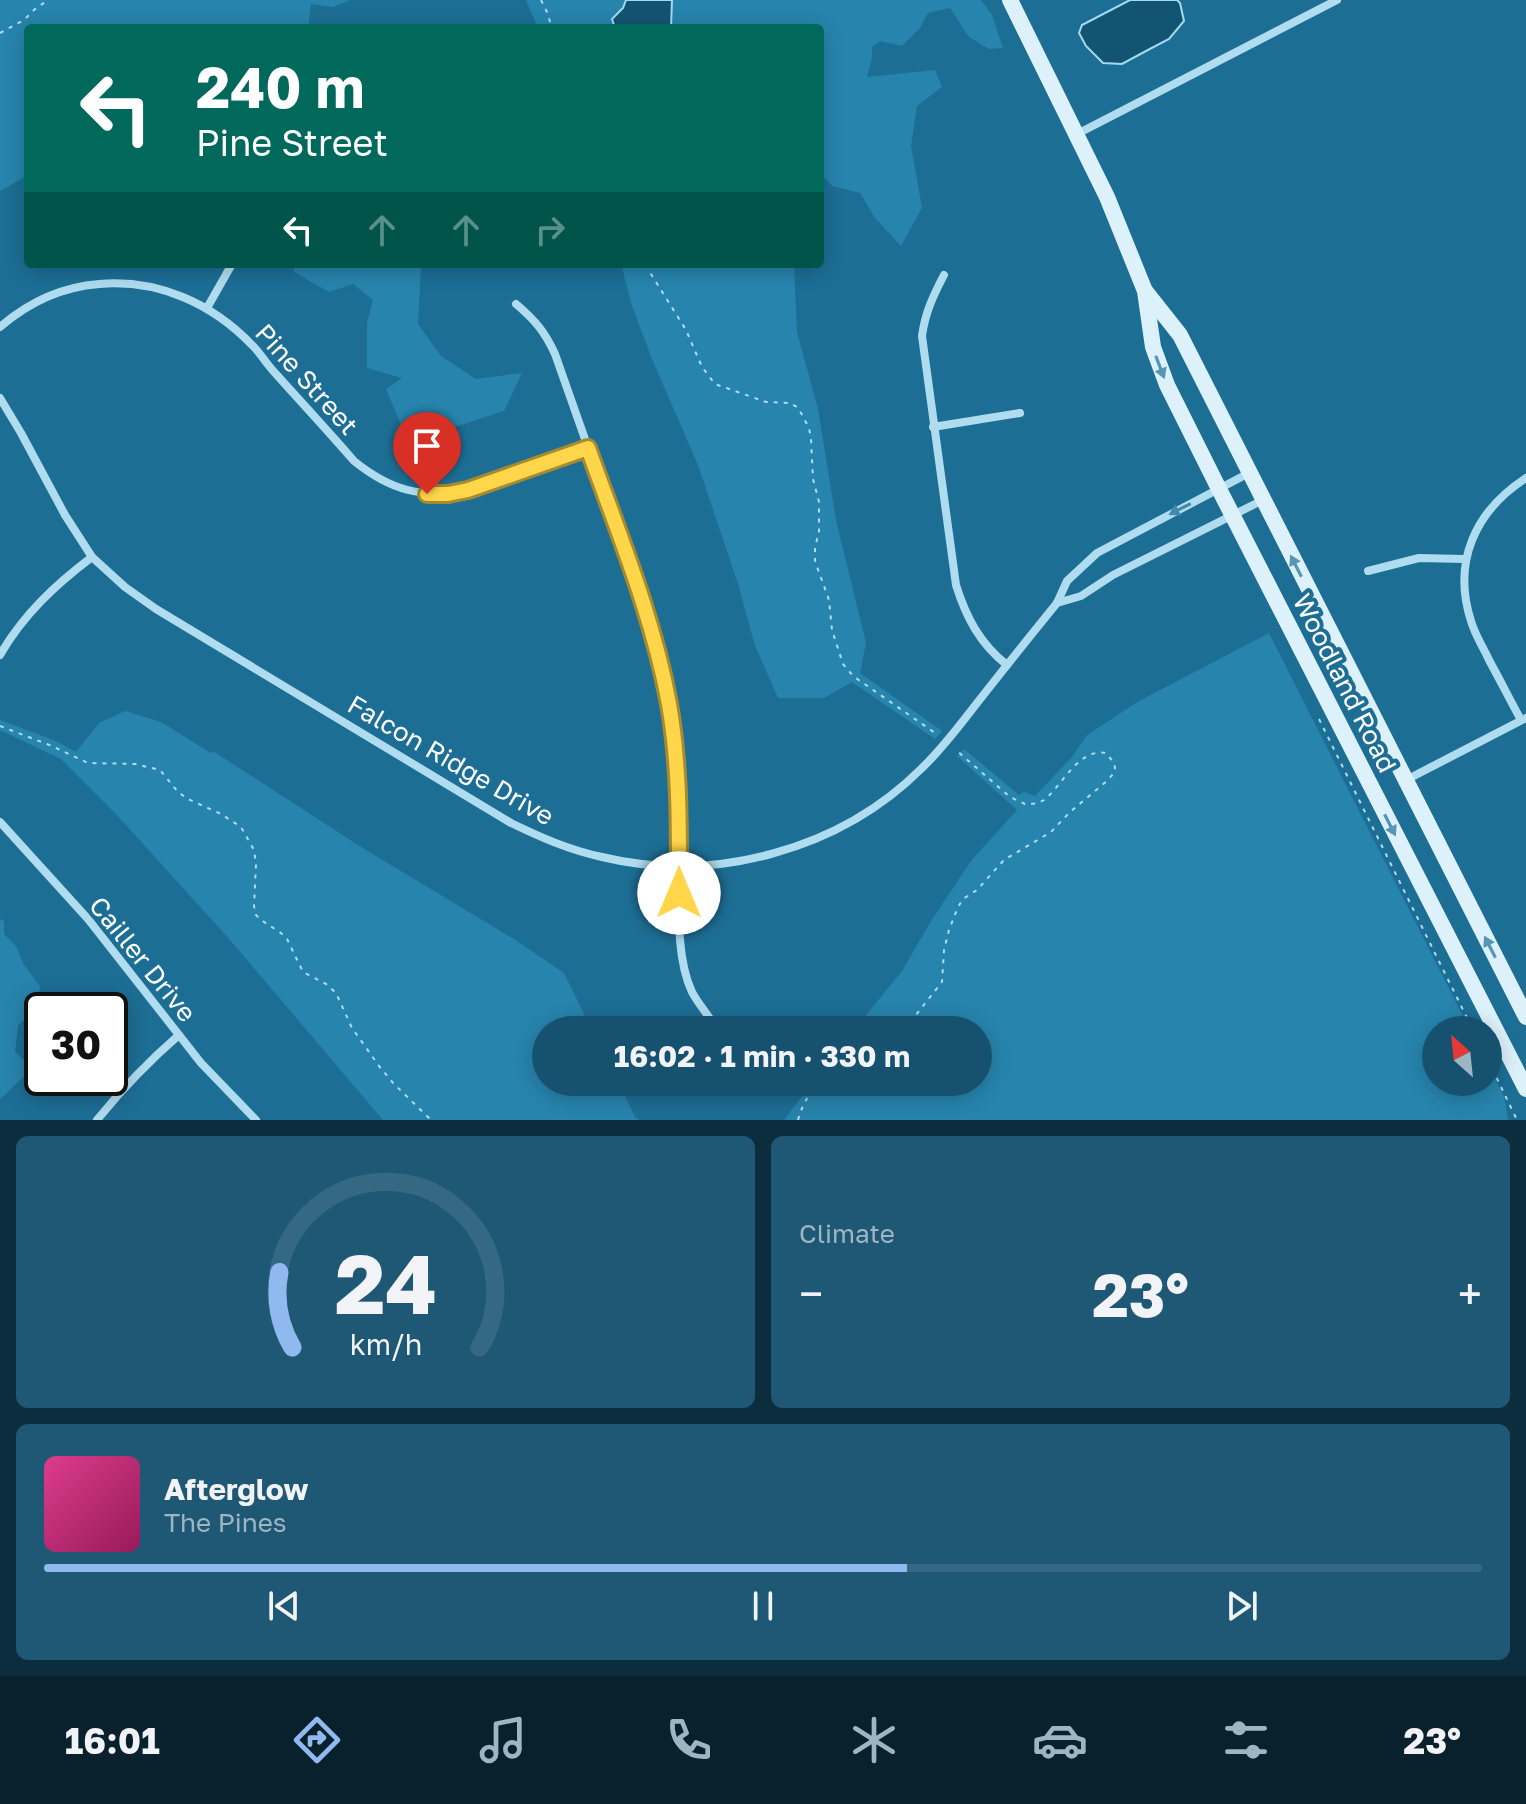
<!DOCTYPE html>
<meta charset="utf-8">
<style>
body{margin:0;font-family:"Golos Text",sans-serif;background:#1f5875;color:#f1f3f6;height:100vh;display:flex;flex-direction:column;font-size:30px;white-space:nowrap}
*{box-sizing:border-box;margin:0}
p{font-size:26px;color:#9eb6c3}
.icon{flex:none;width:44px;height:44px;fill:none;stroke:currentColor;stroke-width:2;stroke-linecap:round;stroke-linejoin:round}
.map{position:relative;height:1120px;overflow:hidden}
.drawer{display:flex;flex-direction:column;gap:16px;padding:16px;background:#0c2d3e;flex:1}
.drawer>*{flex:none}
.banner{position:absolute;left:24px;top:24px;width:800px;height:244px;border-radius:8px;box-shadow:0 4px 20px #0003;background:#00695c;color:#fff;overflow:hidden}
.needle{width:52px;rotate:333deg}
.buttons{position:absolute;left:1422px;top:1016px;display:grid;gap:16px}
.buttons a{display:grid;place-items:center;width:80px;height:80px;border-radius:50%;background:#165270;box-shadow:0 4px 20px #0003;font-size:40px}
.speed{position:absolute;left:24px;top:992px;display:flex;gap:16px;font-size:40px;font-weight:700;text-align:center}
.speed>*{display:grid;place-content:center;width:104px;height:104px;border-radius:50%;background:#165270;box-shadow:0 4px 20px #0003;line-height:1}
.speed .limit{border:4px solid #111;border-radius:12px;background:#fff;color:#111}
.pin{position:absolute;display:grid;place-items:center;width:68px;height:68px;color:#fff;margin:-82px -34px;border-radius:50% 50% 50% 0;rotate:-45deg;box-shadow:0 0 8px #0007}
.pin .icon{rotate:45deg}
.me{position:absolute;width:88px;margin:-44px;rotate:0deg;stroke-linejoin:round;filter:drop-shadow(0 0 6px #0008)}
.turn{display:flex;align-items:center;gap:28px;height:168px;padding:0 40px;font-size:36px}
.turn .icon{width:104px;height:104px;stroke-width:2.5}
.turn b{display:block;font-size:56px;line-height:68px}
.lanes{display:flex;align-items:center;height:76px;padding:0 40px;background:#0003;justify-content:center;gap:40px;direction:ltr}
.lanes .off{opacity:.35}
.big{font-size:60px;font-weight:700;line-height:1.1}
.drawer .widget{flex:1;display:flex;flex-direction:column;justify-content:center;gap:12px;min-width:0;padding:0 28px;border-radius:12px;background:#1f5875}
.drawer .dial{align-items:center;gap:0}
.dial svg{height:208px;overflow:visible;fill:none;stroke:#356983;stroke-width:7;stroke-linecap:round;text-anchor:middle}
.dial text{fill:#f1f3f6;stroke:none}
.song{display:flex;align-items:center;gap:24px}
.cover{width:96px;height:96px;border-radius:12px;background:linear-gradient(135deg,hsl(330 70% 55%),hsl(330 70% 35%))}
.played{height:8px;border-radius:4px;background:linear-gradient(90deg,#90b9f0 60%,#356983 60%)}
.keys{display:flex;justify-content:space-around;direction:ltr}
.heat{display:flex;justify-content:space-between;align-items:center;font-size:44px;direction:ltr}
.drawer .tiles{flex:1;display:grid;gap:16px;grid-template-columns:1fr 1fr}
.widget:last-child{grid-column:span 2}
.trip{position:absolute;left:532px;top:1016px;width:460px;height:80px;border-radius:40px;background:#165270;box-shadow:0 4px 20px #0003;font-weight:700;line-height:80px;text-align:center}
.tabs{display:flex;height:128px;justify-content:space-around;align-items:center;background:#09212d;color:#9eb6c3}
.tabs .icon{width:56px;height:56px}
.tabs .current{color:#90b9f0}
.tabs b{font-size:36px;color:#f1f3f6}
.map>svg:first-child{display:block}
.green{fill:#2784ad}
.water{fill:#145473;stroke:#a4daf0;stroke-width:2}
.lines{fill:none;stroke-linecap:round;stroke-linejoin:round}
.path{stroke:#b0dcef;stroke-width:2;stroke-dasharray:4 6;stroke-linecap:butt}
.street{stroke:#b0dcef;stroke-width:8}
.secondary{stroke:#ddf1fb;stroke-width:16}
.oneway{fill:#5795b4}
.oneway2{fill:#428aac}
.route-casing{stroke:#a68a30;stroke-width:20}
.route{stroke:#ffd54a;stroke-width:14}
.labels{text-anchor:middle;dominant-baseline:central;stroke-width:8;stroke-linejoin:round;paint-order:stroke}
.street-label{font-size:26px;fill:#fff;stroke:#1d6e95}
</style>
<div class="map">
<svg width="1526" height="1120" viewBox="0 0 1526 1120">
<rect width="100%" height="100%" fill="#1d6e95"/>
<g class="green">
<path d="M0 0H350L333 7 311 4 308 28H28V175L0 191Z"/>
<path d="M526 0H981L992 15 1003 48 989 49 969 37 950 8 928 13 920 28 902 46 880 41 872 47V58L867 77 935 70 942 87 917 106 911 146 922 208 901 246 875 218 860 193 832 186 820 172V28H538Z"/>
<path d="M295 264H421L418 324 441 356 476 379 522 373 504 411 426 436 403 430 386 389 402 378 367 368V323L373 300 353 284 329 292 294 272Z"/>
<path d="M621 264H794L797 332 818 409 836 520 866 643 860 673 942 731 935 739 852 682 824 698H778L755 646 739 587 698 465 652 359 632 306Z"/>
<path d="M1269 633 1470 1030H1436V1082H1488V1065L1504 1096 1508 1120H784L813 1082H978V1030H854L902 971 931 921 971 861 1017 810 957 756 964 749 1019 795 1024 792 1035 796 1072 757 1087 735 1139 701Z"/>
<path d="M125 711 161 722 211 753 213 751 361 847 517 941 564 973 592 1030H546V1082H618L635 1117 640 1120H383L230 940 116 814 61 759 0 730V720L56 741 76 752 99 723Z"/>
<path d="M0 919 4 921V934L16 946 24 965 40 986 36 1011 18 1025 15 1052 33 1068 0 1099Z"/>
</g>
<g class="water">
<path d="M626 0H672L671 28H615L612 19 623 8Z"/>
<path d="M1130 0H1177L1180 3 1184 21 1169 39 1146 51 1122 64 1103 63 1086 46 1079 33 1082 25Z"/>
</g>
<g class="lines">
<g class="path">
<path d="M541 0 547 12 552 28"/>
<path d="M0 33 24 20 37 7 49 0"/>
<path d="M648 264 651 274 686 330 702 367 715 384 766 402 790 403 797 407 801 413 809 428 811 439 813 479 819 502V531L815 548V561L829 600 832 630 843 664 853 676 938 735"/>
<path d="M1319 719 1473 1030"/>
<path d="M0 726 52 746 88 763 135 764 160 770 178 792 188 799 221 814 241 827 254 850 256 864 254 906 256 915 261 920 281 933 287 939 303 972 326 984 336 993 352 1028 379 1066 394 1084 431 1120"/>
<path d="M904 1030 942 982 944 950 949 930 958 907 963 899 977 890 1004 860 1051 832 1070 812 1107 781 1114 773 1115 768 1114 763 1106 753C1078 748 1063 785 1044 800 1038 804 1031 804 1025 804L1010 797 956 750"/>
<path d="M1488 1060 1517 1120"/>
<path d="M798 1120C803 1103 809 1091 825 1082"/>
</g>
<g class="street">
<path d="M1077 134 1337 0"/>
<path d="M944 275C933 296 925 313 922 336L956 585C966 617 980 644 1007 665"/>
<path d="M516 304C535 320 545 332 555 354 575 412 596 469 616 527 636 584 656 641 668 701 680 757 678 815 679 871 679 908 676 958 692 992 697 1002 706 1012 712 1022"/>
<path d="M207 308 232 264"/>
<path d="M0 327C29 302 61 287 99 284 158 279 212 303 253 346 261 354 267 365 276 374 302 403 328 431 354 461 390 490 421 499 468 490L588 448"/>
<path d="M0 398 21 433 65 515 92 557 125 587 156 609 511 823C540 837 569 850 602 857 714 884 840 850 922 768 944 747 962 722 981 698 1006 666 1031 635 1057 603L1067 581 1097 553 1249 473"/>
<path d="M933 427 1020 413"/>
<path d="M1368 571 1419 558 1465 559"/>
<path d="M1057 603 1081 596 1113 575 1263 500"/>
<path d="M0 655C23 615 55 585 92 557"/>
<path d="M1521 720C1510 700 1500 680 1489 660 1483 647 1475 635 1471 621 1452 562 1475 511 1526 478"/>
<path d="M1406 780 1526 718"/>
<path d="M0 822 88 919 201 1063 256 1120"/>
<path d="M97 1120C122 1089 149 1061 179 1035"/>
</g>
<g class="secondary">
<path d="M1010 0 1107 197 1145 291 1153 347 1167 385 1219 489 1526 1089"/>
<path d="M1146 292 1180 335 1526 1017"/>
</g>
</g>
<defs><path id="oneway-solid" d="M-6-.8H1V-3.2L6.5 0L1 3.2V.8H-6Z" transform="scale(2)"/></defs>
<g class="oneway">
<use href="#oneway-solid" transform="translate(1160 367) rotate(69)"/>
<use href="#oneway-solid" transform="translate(1296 566) rotate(-117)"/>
<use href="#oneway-solid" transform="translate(1390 825) rotate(63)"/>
<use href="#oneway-solid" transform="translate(1490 947) rotate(-117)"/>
</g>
<use class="oneway2" href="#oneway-solid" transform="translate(1180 509) rotate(153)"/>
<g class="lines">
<g class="route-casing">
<path id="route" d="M427 494H448L468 490 588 448C618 532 653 616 669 704 680 767 679 830 679 893"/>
</g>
<use href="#route" class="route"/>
</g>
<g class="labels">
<g class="street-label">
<text transform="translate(307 379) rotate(48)">Pine Street</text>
<text transform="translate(1345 683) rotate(63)">Woodland Road</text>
<text transform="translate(451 760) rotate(30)">Falcon Ridge Drive</text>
<text transform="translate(143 959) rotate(51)">Cailler Drive</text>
</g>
</g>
</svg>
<div class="buttons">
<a><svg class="needle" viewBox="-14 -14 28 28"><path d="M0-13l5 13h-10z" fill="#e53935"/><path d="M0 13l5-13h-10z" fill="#9eb6c3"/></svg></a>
</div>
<div class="speed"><div class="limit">30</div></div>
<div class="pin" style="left:427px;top:494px;background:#d93025"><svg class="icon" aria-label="arrive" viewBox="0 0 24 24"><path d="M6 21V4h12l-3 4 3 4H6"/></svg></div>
<svg class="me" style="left:679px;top:893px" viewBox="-20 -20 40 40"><circle r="19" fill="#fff"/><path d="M0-13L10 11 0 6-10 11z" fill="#ffd54a"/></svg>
<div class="trip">16:02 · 1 min · 330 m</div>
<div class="banner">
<div class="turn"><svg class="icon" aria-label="left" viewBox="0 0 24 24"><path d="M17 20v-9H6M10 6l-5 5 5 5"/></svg><div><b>240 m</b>Pine Street</div></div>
<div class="lanes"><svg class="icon" aria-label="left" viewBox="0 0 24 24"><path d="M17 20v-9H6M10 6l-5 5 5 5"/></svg><svg class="icon off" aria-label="ahead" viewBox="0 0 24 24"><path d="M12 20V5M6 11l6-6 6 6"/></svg><svg class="icon off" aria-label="ahead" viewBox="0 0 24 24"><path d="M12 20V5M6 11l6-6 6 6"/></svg><svg class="icon off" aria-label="right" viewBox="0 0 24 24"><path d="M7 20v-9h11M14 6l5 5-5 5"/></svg></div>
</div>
</div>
<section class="drawer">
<div class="tiles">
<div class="widget dial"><svg viewBox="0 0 100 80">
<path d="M14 69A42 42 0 1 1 86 69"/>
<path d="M14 69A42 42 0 0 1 9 40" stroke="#90b9f0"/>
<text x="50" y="56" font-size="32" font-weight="700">24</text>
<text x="50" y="72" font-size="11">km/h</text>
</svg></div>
<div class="widget"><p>Climate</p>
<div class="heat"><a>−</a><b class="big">23°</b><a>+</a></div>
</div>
<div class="widget">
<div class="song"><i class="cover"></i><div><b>Afterglow</b><p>The Pines</p></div></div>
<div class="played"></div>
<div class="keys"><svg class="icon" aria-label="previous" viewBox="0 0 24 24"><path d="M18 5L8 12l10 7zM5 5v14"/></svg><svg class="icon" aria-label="pause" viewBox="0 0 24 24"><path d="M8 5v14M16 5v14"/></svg><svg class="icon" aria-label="next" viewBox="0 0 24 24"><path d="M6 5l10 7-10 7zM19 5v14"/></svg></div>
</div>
</div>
</section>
<nav class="tabs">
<b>16:01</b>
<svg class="icon current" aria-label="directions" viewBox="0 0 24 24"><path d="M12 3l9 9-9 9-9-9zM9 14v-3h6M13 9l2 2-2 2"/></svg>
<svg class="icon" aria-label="music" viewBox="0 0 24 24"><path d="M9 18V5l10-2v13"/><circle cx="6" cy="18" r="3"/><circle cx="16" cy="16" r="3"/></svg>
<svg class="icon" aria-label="phone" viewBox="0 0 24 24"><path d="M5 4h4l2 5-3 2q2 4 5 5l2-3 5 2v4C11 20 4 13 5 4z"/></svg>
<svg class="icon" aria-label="climate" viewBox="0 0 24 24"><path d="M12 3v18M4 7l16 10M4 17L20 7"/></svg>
<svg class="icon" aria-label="car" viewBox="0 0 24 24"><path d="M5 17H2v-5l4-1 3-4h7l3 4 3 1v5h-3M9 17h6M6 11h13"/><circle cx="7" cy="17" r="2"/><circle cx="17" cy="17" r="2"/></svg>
<svg class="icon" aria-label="filters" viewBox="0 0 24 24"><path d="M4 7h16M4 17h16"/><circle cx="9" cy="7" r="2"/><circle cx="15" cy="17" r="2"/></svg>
<b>23°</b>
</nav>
